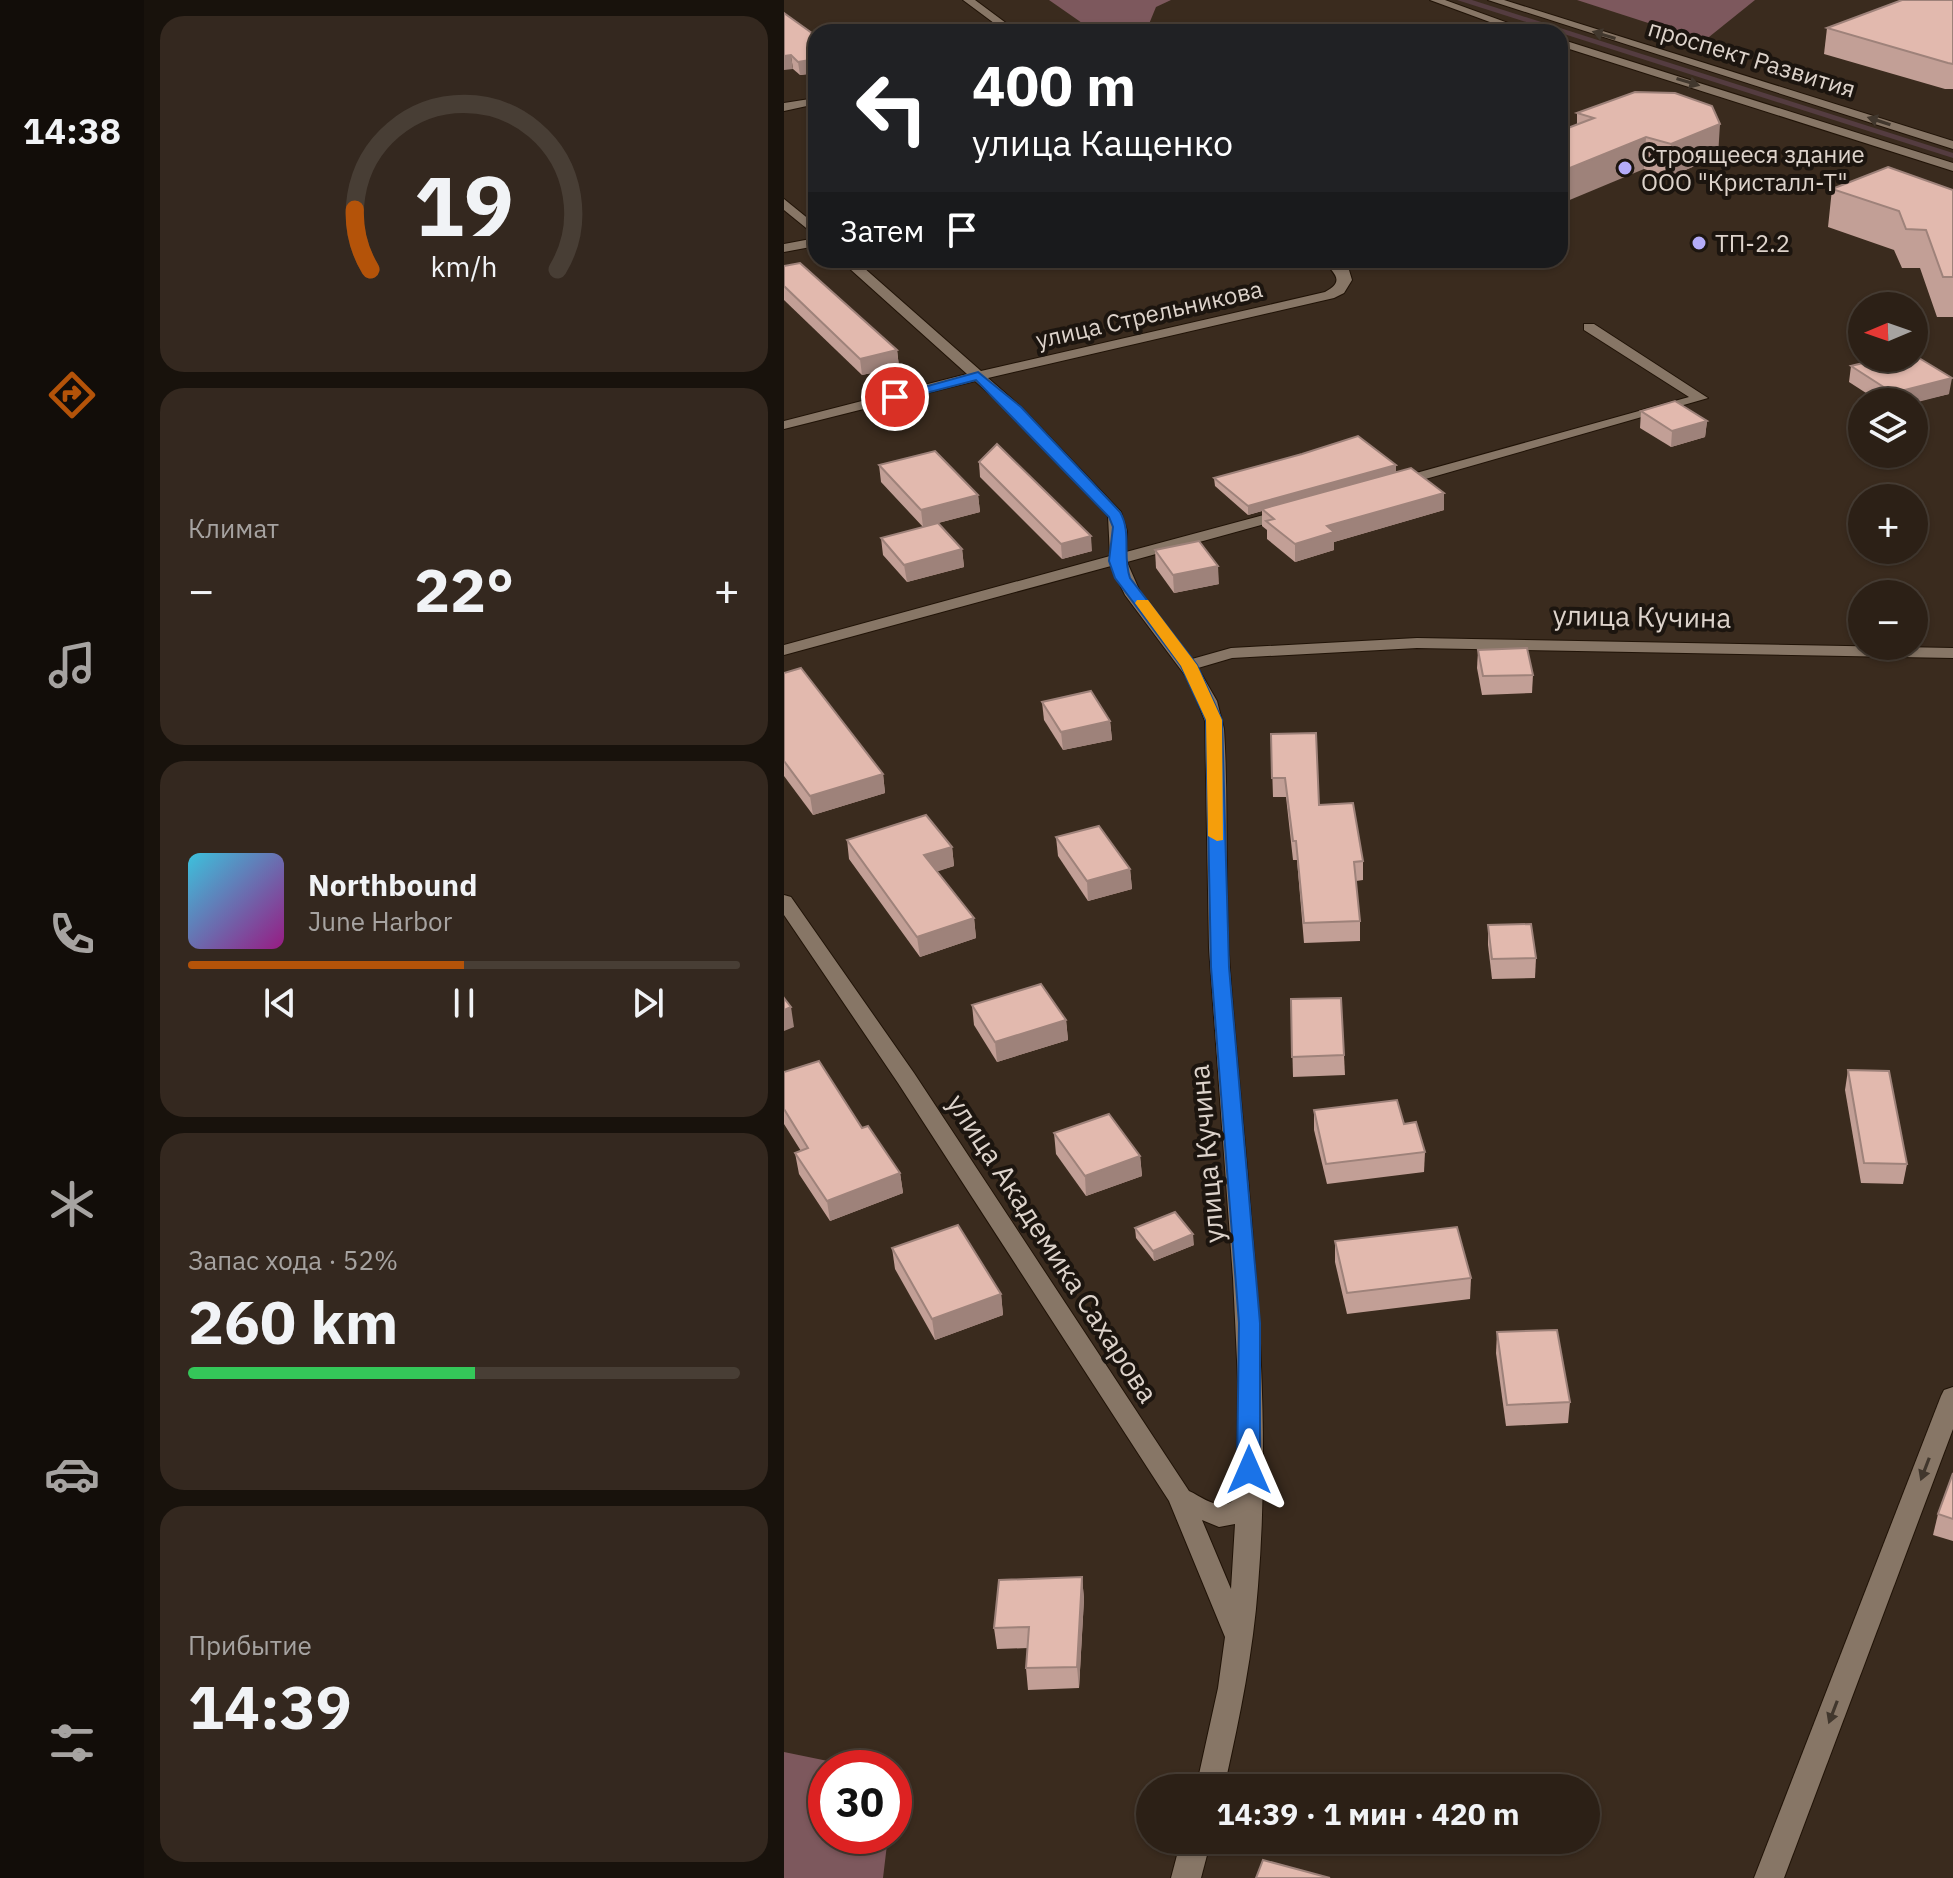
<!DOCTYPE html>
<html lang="ru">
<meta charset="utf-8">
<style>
body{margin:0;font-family:"IBM Plex Sans",sans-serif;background:#34281f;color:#f1f3f6;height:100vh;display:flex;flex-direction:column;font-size:30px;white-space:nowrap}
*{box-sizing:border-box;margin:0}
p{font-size:26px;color:#a6a3a1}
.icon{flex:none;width:44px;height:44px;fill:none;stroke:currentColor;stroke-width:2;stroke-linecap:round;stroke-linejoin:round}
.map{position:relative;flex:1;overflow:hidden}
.panel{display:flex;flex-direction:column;gap:16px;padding:16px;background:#18120c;width:640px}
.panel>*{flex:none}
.hud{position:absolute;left:24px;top:24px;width:760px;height:244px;border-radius:24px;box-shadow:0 2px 6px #0004,0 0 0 2px #483e35;background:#202124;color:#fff;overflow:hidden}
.needle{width:52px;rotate:268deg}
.tools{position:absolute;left:1064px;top:292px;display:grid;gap:16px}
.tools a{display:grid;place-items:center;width:80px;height:80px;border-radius:50%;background:#2c2016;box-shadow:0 2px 6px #0004,0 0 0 2px #483e35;font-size:40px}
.speed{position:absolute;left:24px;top:1750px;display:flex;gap:16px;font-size:40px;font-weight:700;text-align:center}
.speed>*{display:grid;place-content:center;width:104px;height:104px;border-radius:50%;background:#2c2016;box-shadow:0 2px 6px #0004,0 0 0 2px #483e35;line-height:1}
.speed .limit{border:12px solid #d22;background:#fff;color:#111}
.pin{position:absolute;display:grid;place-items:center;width:68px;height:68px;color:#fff;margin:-34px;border:4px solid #fff;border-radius:50%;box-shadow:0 2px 8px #0007}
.me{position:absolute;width:88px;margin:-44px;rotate:0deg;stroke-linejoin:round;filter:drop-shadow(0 0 6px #0008)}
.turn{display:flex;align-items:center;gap:28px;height:168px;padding:0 32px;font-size:36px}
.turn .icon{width:104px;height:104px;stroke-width:2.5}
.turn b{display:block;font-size:56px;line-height:68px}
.then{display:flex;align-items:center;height:76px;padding:0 32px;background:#0003;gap:16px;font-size:30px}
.big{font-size:60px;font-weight:700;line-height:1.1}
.panel .tile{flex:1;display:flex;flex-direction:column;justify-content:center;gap:12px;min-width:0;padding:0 28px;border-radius:24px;background:#34281f}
.panel .dial{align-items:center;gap:0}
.dial svg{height:208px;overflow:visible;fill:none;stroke:#483e35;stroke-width:7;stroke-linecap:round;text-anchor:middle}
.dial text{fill:#f1f3f6;stroke:none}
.song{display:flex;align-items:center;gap:24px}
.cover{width:96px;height:96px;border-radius:12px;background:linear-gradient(135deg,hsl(190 70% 55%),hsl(310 70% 35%))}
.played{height:8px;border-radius:4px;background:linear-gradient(90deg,#b45309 50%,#483e35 50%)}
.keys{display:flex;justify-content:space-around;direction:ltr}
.heat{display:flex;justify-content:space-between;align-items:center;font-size:44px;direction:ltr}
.charge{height:12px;border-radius:6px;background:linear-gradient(90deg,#34c759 52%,#483e35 0)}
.trip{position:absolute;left:352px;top:1774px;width:464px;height:80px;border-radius:40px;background:#2c2016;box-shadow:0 2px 6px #0004,0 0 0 2px #483e35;font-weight:700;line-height:80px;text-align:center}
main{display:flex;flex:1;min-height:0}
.dock{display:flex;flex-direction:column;width:144px;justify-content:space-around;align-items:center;background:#120d09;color:#a6a3a1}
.dock .icon{width:56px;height:56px}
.dock .current{color:#b45309}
.dock b{font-size:36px;color:#f1f3f6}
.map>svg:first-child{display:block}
.green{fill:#543c40}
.forest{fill:#7d585d}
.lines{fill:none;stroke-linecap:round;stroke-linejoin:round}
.minor-casing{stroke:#201307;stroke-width:2}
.tertiary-casing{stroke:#201307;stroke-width:2}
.minor{fill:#877666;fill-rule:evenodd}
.tertiary{fill:#877666;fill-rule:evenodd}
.wall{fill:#c29f96}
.shaded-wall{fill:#9e827a}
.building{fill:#e2b9ae;stroke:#9e827a;stroke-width:2}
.oneway{fill:#41372d}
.route{fill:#1a73e8;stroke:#114b97;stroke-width:2}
.slow{fill:#f59e0b}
.poi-dot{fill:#b4acf9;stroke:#1c150f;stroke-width:3}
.labels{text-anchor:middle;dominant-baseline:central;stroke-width:8;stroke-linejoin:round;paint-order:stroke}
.far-street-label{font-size:24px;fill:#ddd3cb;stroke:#1c150f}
.far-poi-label{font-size:24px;fill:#ddd3cb;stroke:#1c150f;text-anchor:start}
.street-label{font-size:28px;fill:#ddd3cb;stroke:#1c150f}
</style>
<main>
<nav class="dock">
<b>14:38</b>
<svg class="icon current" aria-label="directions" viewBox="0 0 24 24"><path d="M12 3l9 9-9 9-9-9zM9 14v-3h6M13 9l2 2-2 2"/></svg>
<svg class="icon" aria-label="music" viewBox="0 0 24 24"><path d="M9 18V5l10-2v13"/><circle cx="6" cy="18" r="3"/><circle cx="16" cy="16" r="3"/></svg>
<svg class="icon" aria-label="phone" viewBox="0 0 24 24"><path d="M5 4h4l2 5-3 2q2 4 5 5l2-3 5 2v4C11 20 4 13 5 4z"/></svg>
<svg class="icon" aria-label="climate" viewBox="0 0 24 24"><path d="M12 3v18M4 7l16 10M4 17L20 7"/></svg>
<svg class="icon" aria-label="car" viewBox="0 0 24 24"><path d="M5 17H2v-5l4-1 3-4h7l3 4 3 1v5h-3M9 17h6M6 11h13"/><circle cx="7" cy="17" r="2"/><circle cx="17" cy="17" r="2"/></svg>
<svg class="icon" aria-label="filters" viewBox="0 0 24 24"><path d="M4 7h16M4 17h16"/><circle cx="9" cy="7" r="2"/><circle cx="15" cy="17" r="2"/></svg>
</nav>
<section class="panel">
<div class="tile dial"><svg viewBox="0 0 100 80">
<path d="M14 69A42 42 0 1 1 86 69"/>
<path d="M14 69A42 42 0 0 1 8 46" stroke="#b45309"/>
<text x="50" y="56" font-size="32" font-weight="700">19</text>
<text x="50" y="72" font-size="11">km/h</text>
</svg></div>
<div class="tile"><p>Климат</p>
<div class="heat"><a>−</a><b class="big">22°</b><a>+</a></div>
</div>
<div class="tile">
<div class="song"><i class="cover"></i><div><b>Northbound</b><p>June Harbor</p></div></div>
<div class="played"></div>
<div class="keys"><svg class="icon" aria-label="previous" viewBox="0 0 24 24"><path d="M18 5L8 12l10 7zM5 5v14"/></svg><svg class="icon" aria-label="pause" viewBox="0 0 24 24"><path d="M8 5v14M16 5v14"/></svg><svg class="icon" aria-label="next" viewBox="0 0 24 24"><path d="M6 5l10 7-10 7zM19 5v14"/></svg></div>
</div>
<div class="tile"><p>Запас хода · 52%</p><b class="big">260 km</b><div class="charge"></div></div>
<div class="tile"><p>Прибытие</p><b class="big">14:39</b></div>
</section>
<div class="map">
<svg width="1169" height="1878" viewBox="0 0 1169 1878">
<rect width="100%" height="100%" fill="#3a2b1e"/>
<path class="green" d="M673 0H688L1169 153V158Z"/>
<g class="forest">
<path d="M265 0H387L372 7 365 24 374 32H311Z"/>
<path d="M793 0H971L920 41Z"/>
<path d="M0 1752 78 1768H42V1836H104L99 1878H0Z"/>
</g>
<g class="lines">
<g class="minor-casing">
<g id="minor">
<path d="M179 0H191L234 32H222Z"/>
<path d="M32 98V104L0 111V103Z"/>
<path d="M0 199 32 225V236L0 210Z"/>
<path d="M32 238V246L0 252V244Z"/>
<path d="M56 260H71L197 371 541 292C562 281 550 273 538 260H553L565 270 568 280 560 293 550 298 204 378 237 407 337 512 343 531 342 552 498 510H510V516L343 562 357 594 408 659 447 648 633 638 1169 648V658L633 648 448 658 414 668 433 701 440 729C445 809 440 890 446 971 461 1175 491 1380 474 1586 469 1654 455 1721 440 1788H412L434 1688 441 1637 385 1501 114 1083 0 915V895L7 897 130 1073 405 1491C422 1499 438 1514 453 1497L454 1381 449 1278 425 948 421 721 406 682 341 595 327 566 0 655V645L326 556 324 516 227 413 191 381 0 429V421L183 374ZM418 1520 435 1527 451 1524 447 1589Z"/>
<path d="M800 324H810L924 398 617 486H607V480L905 397 800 330Z"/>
<path d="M397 1840H427L417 1878H387Z"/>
</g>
</g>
<g class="tertiary-casing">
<g id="tertiary">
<path d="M646 0H661L749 32H733Z"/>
<path d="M704 0H720L1169 141V149Z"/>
<path d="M776 39 1169 163V171L776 46Z"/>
<path d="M1169 1387V1429L1000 1878H970L1157 1396 1160 1390Z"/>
</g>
</g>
<use href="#minor" class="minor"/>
<use href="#tertiary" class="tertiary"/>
</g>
<g class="wall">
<path d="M1169 0V89H1161L1040 54 1043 28Z"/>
<path d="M0 13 32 73 16 75 9 69Z"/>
<path d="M793 113 934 156 885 177 860 169 793 125Z"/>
<path d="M1048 189 1169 190V317H1153L1136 268H1118L1110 250 1044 227Z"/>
<path d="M0 266 113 350 115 367 78 375 0 300Z"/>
<path d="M1067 366 1165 394 1130 402H1096L1065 382Z"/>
<path d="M857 411 923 421 921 437 887 447 856 428Z"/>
<path d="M195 462 308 551 278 559 196 477Z"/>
<path d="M95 465 194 495 196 512 154 523 178 549 180 567 123 582 99 555 97 538 139 527 97 482Z"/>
<path d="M612 465V471L660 493V510L550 542V550L511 562 483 539V530L478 526V511L464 515 431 486 430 478Z"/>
<path d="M371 550 435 584 390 593 372 568Z"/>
<path d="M694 650 749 675 748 693 698 695 693 668Z"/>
<path d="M0 673 99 774 101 793 29 815 0 776Z"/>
<path d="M258 702 326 721 328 740 279 750 260 720Z"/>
<path d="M487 734 535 805 579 861V880L572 881 576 921V941L520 943 513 860H509L502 797H489Z"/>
<path d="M272 837 346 869 348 889 304 901 274 856Z"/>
<path d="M63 840 168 847 170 866 153 871 190 918 192 938 136 957 65 859Z"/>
<path d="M704 925 752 958 751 978 708 979 704 945Z"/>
<path d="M507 999 560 1055 561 1075 509 1077Z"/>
<path d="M188 1005 282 1020 284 1040 213 1062 190 1025Z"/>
<path d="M1064 1070 1123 1164 1119 1184 1077 1183 1061 1090Z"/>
<path d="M0 1072 78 1128 116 1173 119 1193 46 1221 15 1174 11 1153 17 1151 0 1124Z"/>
<path d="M530 1110 620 1124 641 1152 640 1172 543 1184 530 1130Z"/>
<path d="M270 1133 356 1156 358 1176 302 1196 272 1154Z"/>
<path d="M351 1228 410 1245 370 1261 352 1238Z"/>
<path d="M551 1241 687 1278 686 1299 563 1314 551 1262Z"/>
<path d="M108 1248 217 1294 219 1315 151 1340 111 1269Z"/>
<path d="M713 1332 786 1402 784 1423 722 1426 712 1353Z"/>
<path d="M1169 1473V1541L1149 1535 1154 1514Z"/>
<path d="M298 1577 300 1599 295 1688 244 1690 242 1668 244 1648 213 1649 210 1628Z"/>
</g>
<g class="shaded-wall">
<path d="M7 55 9 69 0 70V56Z"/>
<path d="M32 59V73L16 75 14 62Z"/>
<path d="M936 124 934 156 885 177 887 144Z"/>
<path d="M862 137 860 169 776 204V172Z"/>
<path d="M113 350 115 367 78 375 76 359Z"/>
<path d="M1168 378 1165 394 1130 403V402H1108L1109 393Z"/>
<path d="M923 421 921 437 887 447 888 431Z"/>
<path d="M612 465V474L478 509V511L464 515V506Z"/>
<path d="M660 493V510L550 542V550L511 562V544L543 526Z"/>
<path d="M194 495 196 512 139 527 137 510Z"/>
<path d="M307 536 308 551 278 559 277 544Z"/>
<path d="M178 549 180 567 123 582 120 565Z"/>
<path d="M434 566 435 584 390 593 389 575Z"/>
<path d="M326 721 328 740 279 750 277 732Z"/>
<path d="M99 774 101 793 29 815 26 796Z"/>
<path d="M168 847 170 866 143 875 140 855Z"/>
<path d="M346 869 348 889 304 901 303 881Z"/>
<path d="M190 918 192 938 136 957 133 937Z"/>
<path d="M7 1007 10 1027 0 1031V1010Z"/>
<path d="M282 1020 284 1040 213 1062 211 1042Z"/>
<path d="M356 1156 358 1176 302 1196 301 1176Z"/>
<path d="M116 1173 119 1193 46 1221 43 1201Z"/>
<path d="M409 1234 410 1245 370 1261 369 1251Z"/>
<path d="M217 1294 219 1315 151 1340 148 1319Z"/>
<path d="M298 1577 300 1599 295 1688 293 1667Z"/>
</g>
<g class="building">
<path d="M1118 0H1169V64L1164 63 1043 28Z"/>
<path d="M0 13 32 36V59L14 62 7 55 0 56Z"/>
<path d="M851 92 891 93 928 106 936 124 887 144 862 137 776 172V131L810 118 793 113Z"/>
<path d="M1104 167 1169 190V277H1159L1142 230 1122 229 1115 211 1048 189Z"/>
<path d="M16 263 113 350 76 359 0 286V266Z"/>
<path d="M1130 355 1168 378 1109 393 1067 366 1099 358H1130Z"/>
<path d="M891 401 923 421 888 431 857 411Z"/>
<path d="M574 436 612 465 464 506 430 478 518 454Z"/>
<path d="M213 444 307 536 277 544 195 462Z"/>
<path d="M151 451 194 495 137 510 95 465Z"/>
<path d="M627 468 660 493 543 526 550 532 511 544 482 521 490 519 478 509Z"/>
<path d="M154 523 178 549 120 565 97 538Z"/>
<path d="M415 541 434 566 389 575 371 550Z"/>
<path d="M743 648 749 675 699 676 694 650Z"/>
<path d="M17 668 99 774 26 796 0 761V673Z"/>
<path d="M307 691 326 721 277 732 258 702Z"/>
<path d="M532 733 535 805 569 803 579 861 570 862 576 921 520 923 512 841H509L501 778H488L487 734Z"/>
<path d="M142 815 168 847 140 855 190 918 133 937 63 840Z"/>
<path d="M315 826 346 869 303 881 272 837Z"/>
<path d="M747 924 752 958 708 959 704 925Z"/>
<path d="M257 984 282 1020 211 1042 188 1005Z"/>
<path d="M0 998 7 1007 0 1010Z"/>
<path d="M557 998 560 1055 508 1057 507 999Z"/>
<path d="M35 1061 78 1128 84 1126 116 1173 43 1201 11 1153 24 1148 0 1109V1072Z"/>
<path d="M1064 1070 1105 1071 1123 1164 1080 1163Z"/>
<path d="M613 1100 620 1124 632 1122 641 1152 542 1164 530 1110Z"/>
<path d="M325 1114 356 1156 301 1176 270 1133Z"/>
<path d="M391 1212 409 1234 369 1251 351 1228Z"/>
<path d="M174 1225 217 1294 148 1319 108 1248Z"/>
<path d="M673 1227 687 1278 563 1293 551 1241Z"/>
<path d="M773 1330 786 1402 723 1405 713 1332Z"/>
<path d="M1169 1473V1519L1154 1514Z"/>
<path d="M298 1577 293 1667 242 1668 245 1627 210 1628 215 1580Z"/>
<path d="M479 1860 546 1878H472Z"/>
</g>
<defs><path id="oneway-solid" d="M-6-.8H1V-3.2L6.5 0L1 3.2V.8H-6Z" transform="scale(2)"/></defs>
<g class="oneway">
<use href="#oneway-solid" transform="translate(820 35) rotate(-163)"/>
<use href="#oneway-solid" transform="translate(904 82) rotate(17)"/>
<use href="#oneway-solid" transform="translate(1095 121) rotate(-162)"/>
<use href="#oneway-solid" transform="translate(1141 1469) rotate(111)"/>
<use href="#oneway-solid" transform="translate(1049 1712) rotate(111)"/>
</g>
<path class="route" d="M194 372 237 407 336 512C348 533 338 555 346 578L413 665 438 720 445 967 476 1323V1470L473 1476H457L453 1470 455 1323 427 967 422 720 397 666 331 578 325 561 329 527 325 517 192 380 111 401 104 397Z"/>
<path class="slow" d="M353 600H364L413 665 438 720 439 840 433 841 424 836 422 720 397 666 351 603Z"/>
<g class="poi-dot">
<circle cx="841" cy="168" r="8"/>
<circle cx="915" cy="243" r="8"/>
</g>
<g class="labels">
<g class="far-street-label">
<text transform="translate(968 58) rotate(17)">проспект Развития</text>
<text transform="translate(365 314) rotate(-13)">улица Стрельникова</text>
</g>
<g class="far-poi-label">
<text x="857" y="154">Строящееся здание<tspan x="857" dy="28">ООО "Кристалл-Т"</tspan></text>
<text x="931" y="243">ТП-2.2</text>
</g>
<g class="street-label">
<text transform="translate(858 616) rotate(1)">улица Кучина</text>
<text transform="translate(422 1154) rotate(-95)">улица Кучина</text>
<text transform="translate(269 1248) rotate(57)">улица Академика Сахарова</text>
</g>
</g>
</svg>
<div class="tools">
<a><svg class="needle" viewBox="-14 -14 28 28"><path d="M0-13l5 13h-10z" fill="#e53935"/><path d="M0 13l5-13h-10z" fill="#a6a3a1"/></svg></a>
<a><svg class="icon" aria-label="layers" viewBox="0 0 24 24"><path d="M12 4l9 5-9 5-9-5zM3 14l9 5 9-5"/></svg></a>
<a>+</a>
<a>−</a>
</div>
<div class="speed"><div class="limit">30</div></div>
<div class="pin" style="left:111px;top:397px;background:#d93025"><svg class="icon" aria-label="arrive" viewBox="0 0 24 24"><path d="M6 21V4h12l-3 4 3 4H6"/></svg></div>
<svg class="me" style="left:465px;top:1470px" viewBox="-20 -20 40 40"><path d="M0-17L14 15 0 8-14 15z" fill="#1a73e8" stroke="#fff" stroke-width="4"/></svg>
<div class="trip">14:39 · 1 мин · 420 m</div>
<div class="hud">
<div class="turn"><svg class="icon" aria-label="left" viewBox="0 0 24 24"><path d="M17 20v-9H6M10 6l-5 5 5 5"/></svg><div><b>400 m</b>улица Кащенко</div></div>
<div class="then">Затем<svg class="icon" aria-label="arrive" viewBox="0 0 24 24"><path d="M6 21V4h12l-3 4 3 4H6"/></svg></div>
</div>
</div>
</main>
